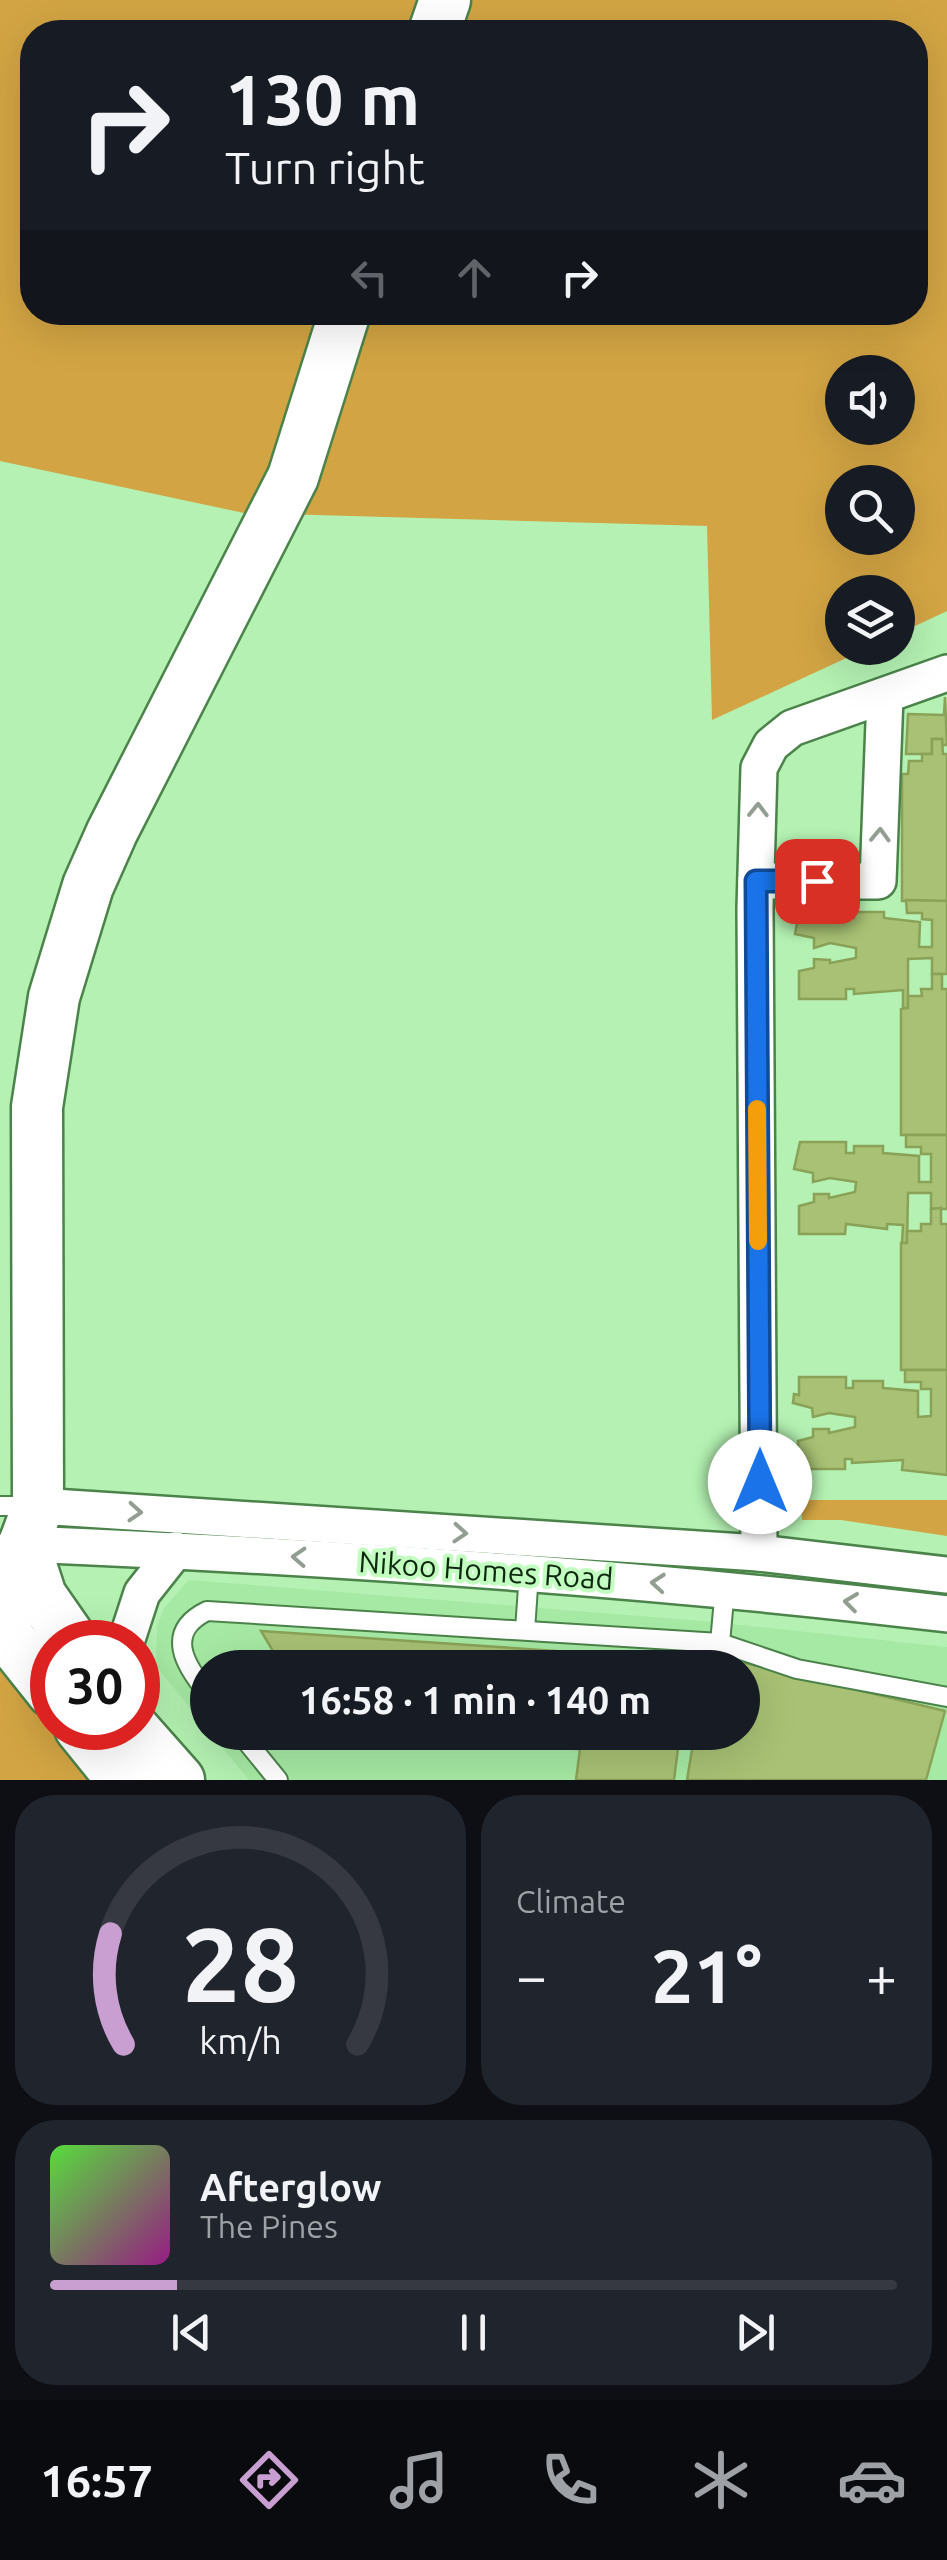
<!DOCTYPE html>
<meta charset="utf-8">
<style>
body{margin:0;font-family:Ubuntu,sans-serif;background:#20242c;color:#f1f3f6;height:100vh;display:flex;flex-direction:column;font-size:38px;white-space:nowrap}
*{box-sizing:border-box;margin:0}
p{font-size:32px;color:#9ea1a6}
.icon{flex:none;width:55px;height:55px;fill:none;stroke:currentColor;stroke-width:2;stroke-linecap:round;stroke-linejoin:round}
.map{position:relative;height:1780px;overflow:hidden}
.details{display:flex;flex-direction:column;gap:15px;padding:15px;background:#0d0f14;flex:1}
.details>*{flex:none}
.top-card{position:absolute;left:20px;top:20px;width:908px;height:305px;border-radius:40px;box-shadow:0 10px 40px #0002;background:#171b24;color:#f1f3f6;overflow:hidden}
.fabs{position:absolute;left:825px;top:355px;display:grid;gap:20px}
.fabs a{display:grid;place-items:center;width:90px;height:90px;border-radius:50%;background:#171b24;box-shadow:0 10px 40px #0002;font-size:50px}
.speed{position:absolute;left:30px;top:1620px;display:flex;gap:20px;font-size:50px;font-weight:700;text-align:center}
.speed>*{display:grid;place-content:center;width:130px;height:130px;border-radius:50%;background:#171b24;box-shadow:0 10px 40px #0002;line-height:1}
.speed .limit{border:15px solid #d22;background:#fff;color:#111}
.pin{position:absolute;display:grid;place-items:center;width:85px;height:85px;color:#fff;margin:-42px;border-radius:20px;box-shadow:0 5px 15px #0006}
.me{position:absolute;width:110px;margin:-55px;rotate:0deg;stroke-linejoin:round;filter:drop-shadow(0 0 8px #0008)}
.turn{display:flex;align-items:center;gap:35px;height:210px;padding:0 40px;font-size:45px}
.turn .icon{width:130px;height:130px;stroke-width:2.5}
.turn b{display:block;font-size:70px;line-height:85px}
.lanes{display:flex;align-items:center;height:95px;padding:0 40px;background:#0003;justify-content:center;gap:50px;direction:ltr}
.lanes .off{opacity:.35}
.big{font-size:75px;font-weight:600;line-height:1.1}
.details .tile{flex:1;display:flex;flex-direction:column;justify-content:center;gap:15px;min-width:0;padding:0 35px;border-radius:40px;background:#20242c}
.details .dial{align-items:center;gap:0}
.dial svg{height:260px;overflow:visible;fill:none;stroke:#363941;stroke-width:7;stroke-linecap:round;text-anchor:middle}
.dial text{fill:#f1f3f6;stroke:none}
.song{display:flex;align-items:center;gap:30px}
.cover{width:120px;height:120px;border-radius:15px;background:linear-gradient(135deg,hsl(110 70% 55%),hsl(310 70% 35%))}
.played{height:10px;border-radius:5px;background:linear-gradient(90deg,#c89fd0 15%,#363941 15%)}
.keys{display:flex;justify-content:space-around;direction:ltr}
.heat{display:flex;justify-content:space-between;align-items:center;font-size:55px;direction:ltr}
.details .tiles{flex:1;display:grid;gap:15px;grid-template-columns:1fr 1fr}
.tile:last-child{grid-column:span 2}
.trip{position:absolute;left:190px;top:1650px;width:570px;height:100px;border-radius:50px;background:#171b24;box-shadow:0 10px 40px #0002;font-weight:600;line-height:100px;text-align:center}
.dock{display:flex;height:160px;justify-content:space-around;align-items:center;background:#090b0e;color:#9ea1a6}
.dock .icon{width:70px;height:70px}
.dock .current{color:#c89fd0}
.dock b{font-size:45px;color:#f1f3f6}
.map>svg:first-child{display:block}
.built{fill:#a6e9a4}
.green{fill:#d2a443;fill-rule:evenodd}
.building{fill:#a8c174;stroke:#8aa257;stroke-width:2.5}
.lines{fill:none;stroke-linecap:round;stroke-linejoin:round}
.lane-casing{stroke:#4b834a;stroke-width:22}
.street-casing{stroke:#4b834a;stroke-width:40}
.secondary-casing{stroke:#4b834a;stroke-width:55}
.lane{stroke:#fff;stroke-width:18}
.street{stroke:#fff;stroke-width:35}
.secondary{stroke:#fff;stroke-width:50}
.oneway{stroke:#939e93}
.route-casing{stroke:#114b97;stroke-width:25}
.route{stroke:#1a73e8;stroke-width:18}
.slow{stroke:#f59e0b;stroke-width:18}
.labels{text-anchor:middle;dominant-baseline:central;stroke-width:8;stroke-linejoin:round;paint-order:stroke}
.street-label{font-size:30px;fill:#102810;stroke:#c1febf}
</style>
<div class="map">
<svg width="947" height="1780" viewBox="0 0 947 1780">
<rect width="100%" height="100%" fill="#b4f1b2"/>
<path class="built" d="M189 1580 703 1621 947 1647V1780H249L210 1733 742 1732V1668H208L207 1729 156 1666 157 1626 164 1608Z"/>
<g class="green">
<path d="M0 0H947V611L898 634V592H842V648H868L712 720 707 526 244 513 0 461ZM32 32H915V312H32ZM842 372H898V428H842ZM842 482H898V538H842Z"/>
<path d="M801 1500H947V1536L841 1520H802Z"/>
<path d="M0 1646 52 1714V1728H63L104 1780H0Z"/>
</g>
<g class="building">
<path d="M945 697 947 745H942V739H932V754H906L908 714 944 715Z"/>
<path d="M932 739H942L943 754H947V901H902V774H908L909 761H922V754H932Z"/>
<path d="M906 900 947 901V974H932V958L908 959V1008H903V990L854 994V989H846V999H799V971L814 968V959L830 960V963L856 958V948L830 943 814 948V938L795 934 800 907H847V918H854V912H884V918L920 922 919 947H932V920L922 919V913H907Z"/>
<path d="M932 974H942V989H947V1135H901V1009L908 1008V996H922L921 989H932Z"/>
<path d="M906 1135H947V1209H931V1193H908L907 1243H902L903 1225 887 1224V1229L846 1224 845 1234H799V1206L814 1202V1194H829V1198L855 1192 856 1182 830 1178 813 1182V1173L794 1169 800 1142H846V1153H854V1146H883V1153L919 1156V1182H931V1154H921V1147H906Z"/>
<path d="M941 1208V1224H947V1370H901V1243H907V1231H921V1224H931V1209Z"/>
<path d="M905 1370H947V1475L902 1470 903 1460 852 1463V1459H845V1469H798V1441L813 1437V1429H829V1433L855 1427V1417L829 1413 813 1417 812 1408 793 1403 794 1394 799 1395V1377H846V1388H853V1381H883V1388L918 1391V1417L931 1416V1389H921V1382H905Z"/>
<path d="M261 1631 689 1660 688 1668H283Z"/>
<path d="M708 1654 945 1711 926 1780H687L695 1732H742V1668H706Z"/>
<path d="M324 1732H680L674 1780H576L580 1749 330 1742Z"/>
</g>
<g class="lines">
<g class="lane-casing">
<g id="lane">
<path d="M0 1506H34"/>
<path d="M725 1588 720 1643 797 1669 947 1697"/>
<path d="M525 1630 529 1573"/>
<path d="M208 1693C185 1666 164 1632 207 1611L720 1643"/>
<path d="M239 1732 278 1780"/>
</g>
</g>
<g class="street-casing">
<g id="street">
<path d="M756 881H878L885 696"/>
<path d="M38 1506 759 1553 947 1575"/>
<path d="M24 1544C332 1557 640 1577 947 1614"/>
<path d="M759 1553 755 908 759 768 771 745 792 728 947 673"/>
<path d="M126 1642 142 1593 176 1550"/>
</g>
</g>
<g class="secondary-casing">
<g id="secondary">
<path d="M434 32 445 0"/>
<path d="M24 1544 41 1596 73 1642"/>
<path d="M0 1583 24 1544 38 1506 37 1107 54 997 88 886 112 832 293 477 345 312"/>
<path d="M0 1607 9 1638 52 1692"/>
<path d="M80 1728 122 1780"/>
<path d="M133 1728 179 1780"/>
</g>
</g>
<use href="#lane" class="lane"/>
<use href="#street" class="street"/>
<use href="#secondary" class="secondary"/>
</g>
<defs><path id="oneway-chevron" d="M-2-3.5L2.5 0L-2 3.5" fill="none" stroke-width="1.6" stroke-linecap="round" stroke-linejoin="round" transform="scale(2.5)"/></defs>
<g class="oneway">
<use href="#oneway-chevron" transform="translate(758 810) rotate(-89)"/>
<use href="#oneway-chevron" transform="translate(880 835) rotate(-88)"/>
<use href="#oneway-chevron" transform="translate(135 1512) rotate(4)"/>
<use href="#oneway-chevron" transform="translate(460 1533) rotate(4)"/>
<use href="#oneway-chevron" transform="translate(299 1557) rotate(-177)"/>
<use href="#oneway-chevron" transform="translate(658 1583) rotate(-175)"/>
<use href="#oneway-chevron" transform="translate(851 1602) rotate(-173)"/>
</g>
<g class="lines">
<g class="route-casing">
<path id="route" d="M760 1482 756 881H817"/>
</g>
<use href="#route" class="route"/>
<path class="slow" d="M757 1109 758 1241"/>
</g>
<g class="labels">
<g class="street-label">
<text transform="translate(486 1570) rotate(4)">Nikoo Homes Road</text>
</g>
</g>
</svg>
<div class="fabs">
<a><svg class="icon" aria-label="sound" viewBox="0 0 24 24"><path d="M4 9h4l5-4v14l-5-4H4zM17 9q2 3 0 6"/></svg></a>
<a><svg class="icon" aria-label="search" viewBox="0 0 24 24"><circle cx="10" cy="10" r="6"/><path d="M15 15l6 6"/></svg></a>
<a><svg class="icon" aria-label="layers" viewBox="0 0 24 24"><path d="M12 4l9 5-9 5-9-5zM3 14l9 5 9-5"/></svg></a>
</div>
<div class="speed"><div class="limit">30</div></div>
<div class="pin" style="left:817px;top:881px;background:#d93025"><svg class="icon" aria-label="arrive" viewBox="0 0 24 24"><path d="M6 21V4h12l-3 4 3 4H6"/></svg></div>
<svg class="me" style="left:760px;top:1482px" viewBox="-20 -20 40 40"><circle r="19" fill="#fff"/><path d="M0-13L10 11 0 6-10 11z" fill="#1a73e8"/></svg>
<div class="trip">16:58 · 1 min · 140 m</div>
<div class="top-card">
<div class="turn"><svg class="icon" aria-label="right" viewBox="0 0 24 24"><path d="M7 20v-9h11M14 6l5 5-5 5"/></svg><div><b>130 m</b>Turn right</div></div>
<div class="lanes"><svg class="icon off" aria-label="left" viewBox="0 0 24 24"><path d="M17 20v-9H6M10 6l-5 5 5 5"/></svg><svg class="icon off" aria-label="ahead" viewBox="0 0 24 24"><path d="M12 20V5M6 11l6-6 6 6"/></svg><svg class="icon" aria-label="right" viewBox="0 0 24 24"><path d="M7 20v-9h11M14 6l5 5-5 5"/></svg></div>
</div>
</div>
<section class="details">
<div class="tiles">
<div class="tile dial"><svg viewBox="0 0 100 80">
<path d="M14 69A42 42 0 1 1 86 69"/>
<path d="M14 69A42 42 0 0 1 10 35" stroke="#c89fd0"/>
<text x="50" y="56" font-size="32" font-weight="700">28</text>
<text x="50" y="72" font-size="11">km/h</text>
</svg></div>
<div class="tile"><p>Climate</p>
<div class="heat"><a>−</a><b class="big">21°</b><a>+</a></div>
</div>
<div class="tile">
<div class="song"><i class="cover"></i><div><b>Afterglow</b><p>The Pines</p></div></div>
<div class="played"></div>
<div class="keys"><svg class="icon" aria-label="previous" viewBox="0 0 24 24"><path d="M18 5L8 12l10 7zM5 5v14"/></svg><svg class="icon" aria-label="pause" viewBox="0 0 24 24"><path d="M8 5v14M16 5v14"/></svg><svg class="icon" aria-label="next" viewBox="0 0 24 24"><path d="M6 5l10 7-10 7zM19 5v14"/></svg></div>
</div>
</div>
</section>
<nav class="dock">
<b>16:57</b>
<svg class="icon current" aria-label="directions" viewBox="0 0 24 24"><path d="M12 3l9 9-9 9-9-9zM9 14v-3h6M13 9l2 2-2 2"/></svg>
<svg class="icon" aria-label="music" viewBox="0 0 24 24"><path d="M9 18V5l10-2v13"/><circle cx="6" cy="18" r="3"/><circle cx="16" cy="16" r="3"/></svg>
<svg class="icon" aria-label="phone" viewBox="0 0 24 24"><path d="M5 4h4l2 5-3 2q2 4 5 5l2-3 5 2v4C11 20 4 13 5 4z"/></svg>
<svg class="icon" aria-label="climate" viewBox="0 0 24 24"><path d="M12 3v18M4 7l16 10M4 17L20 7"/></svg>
<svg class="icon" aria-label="car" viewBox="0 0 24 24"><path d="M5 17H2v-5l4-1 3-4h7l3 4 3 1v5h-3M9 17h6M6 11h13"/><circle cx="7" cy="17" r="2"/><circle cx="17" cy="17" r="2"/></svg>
</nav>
